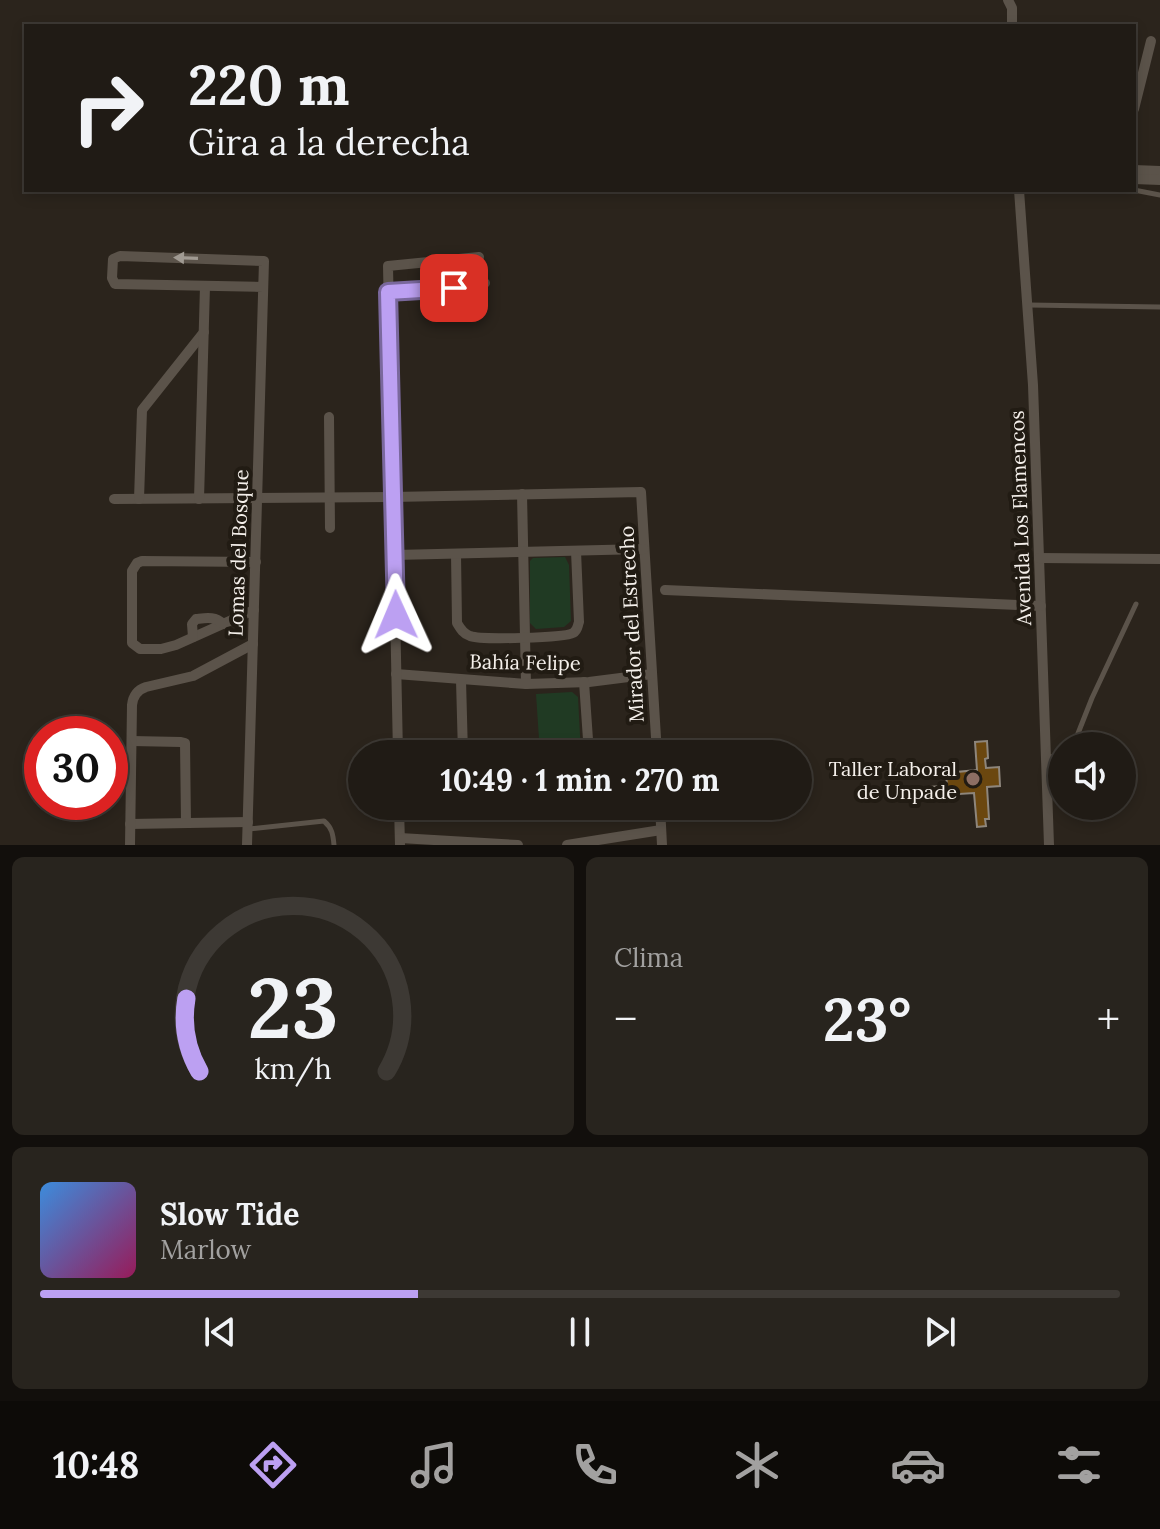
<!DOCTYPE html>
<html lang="es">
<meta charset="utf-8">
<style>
body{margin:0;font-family:Lora,serif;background:#28241e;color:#f1f3f6;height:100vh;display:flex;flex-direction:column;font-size:30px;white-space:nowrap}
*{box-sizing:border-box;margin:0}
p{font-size:26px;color:#a2a1a0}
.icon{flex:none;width:44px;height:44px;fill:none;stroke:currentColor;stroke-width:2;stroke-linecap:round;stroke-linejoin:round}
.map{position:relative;height:845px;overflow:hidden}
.drawer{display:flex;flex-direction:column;gap:12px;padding:12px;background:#120f0c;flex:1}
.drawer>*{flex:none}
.top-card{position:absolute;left:24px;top:24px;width:1112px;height:168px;border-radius:0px;box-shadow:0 4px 12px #0003,0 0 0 2px #3d3934;background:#201b15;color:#f1f3f6;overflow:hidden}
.controls{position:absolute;left:1048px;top:732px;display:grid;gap:16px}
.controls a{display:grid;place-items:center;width:88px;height:88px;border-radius:50%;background:#201b15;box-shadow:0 4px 12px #0003,0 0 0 2px #3d3934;font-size:40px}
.speed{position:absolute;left:24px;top:716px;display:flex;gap:16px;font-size:40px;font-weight:700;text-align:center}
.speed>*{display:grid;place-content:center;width:104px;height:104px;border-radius:50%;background:#201b15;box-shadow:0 4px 12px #0003,0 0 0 2px #3d3934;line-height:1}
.speed .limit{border:12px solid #d22;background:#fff;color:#111}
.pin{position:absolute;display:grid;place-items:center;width:68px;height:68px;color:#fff;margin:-34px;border-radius:16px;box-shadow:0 4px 12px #0006}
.me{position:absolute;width:88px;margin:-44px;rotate:359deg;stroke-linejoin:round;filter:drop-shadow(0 0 6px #0008)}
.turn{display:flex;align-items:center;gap:28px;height:168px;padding:0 32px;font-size:36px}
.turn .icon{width:104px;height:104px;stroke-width:2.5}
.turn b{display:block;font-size:56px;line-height:68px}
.big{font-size:60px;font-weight:700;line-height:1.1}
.drawer .widget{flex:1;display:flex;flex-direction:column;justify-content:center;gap:12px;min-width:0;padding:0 28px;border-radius:12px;background:#28241e}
.drawer .dial{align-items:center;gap:0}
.dial svg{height:208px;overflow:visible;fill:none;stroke:#3d3934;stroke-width:7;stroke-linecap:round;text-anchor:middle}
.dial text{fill:#f1f3f6;stroke:none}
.song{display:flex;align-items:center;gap:24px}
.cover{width:96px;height:96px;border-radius:12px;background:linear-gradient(135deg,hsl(210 70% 55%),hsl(330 70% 35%))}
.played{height:8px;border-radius:4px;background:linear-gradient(90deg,#bca0f2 35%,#3d3934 35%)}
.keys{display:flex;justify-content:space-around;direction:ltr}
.heat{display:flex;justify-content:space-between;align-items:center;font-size:44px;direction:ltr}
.drawer .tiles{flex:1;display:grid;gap:12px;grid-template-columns:1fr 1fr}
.widget:last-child{grid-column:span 2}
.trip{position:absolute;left:348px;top:740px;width:464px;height:80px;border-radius:40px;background:#201b15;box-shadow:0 4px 12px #0003,0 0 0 2px #3d3934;font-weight:700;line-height:80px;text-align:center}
.dock{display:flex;height:128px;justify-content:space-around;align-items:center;background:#0d0b08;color:#a2a1a0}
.dock .icon{width:56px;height:56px}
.dock .selected{color:#bca0f2}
.dock b{font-size:36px;color:#f1f3f6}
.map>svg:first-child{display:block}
.green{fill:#203a23}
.building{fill:#6b470f;stroke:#8e867c;stroke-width:2}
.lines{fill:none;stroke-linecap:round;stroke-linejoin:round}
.lane{stroke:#5b534a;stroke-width:5}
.street{stroke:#5b534a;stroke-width:10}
.oneway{fill:#a09a92}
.route-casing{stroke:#7a689d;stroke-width:20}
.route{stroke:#bca0f2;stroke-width:14}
.education-dot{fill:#8d6e63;stroke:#211b13;stroke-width:3}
.labels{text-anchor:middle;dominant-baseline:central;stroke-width:8;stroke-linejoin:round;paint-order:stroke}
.street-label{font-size:20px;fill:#f5f0eb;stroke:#211b13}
.poi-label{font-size:20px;fill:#f5f0eb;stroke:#211b13;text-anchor:end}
</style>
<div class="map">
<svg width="1160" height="845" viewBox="0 0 1160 845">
<rect width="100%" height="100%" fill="#2b241c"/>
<g class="green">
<path d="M565 557 569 565 571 621 564 627 536 629 530 623V561L533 558Z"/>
<path d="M572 692 578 697 581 754H540L536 694Z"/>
</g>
<path class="building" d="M987 741 988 758 985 759 986 768 999 767 1000 786 987 787 989 819H985L986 826 977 827 974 793 927 796 926 787 947 786 946 773 977 770 975 742Z"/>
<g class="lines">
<g class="lane">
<path d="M1134 190 1160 195"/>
<path d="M1029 305 1160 307"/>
<path d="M1073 746 1092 698 1136 604"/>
<path d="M1047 757 1062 756"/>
<path d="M249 829 324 821C332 828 333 834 334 845"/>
</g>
<g class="street">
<path d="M1008 0 1012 8V26"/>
<path d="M1134 109 1151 41"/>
<path d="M1134 170 1160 171"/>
<path d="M1134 179 1160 180"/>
<path d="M1019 190 1033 385 1049 845"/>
<path d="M388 292 437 290 485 283"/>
<path d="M329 417 330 528"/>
<path d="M522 494 526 684"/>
<path d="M114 499 392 497 641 492 657 754"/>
<path d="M139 499 142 410 204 332"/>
<path d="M199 499 205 286"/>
<path d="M456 554 457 623C460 628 463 634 470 636 480 640 564 638 573 633 578 630 577 627 579 622L576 551"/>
<path d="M395 555 644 549"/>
<path d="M1039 558 1160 559"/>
<path d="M665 590 1041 606"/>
<path d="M254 610 176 645 161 649H140L132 643V571L137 563 142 561 256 562"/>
<path d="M193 637 192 624 196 619C206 618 215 616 223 624"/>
<path d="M396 674 526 684 589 682 652 674"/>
<path d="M461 680 463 754"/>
<path d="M584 682 589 754"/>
<path d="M132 741 181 742 185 743 186 823"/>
<path d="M398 754 388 266 479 257"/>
<path d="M399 806 400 845"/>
<path d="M660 806 662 845"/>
<path d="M130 824 248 822"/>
<path d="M400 838 518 845"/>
<path d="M130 845 132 705C133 696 137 690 146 687L193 676 253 644"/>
<path d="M247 845 264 261 120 256 113 259 112 278 115 284 263 287"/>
<path d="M567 845 661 830"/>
</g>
</g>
<defs><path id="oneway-solid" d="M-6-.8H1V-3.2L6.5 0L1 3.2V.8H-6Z" transform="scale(2)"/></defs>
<use class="oneway" href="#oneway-solid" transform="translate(186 258) rotate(-178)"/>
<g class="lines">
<g class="route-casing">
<path id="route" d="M396 615 388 292 454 288"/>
</g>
<use href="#route" class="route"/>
</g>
<circle class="education-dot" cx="973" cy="779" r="8"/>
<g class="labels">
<g class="street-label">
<text transform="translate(1020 518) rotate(-92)">Avenida Los Flamencos</text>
<text transform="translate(238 553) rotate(-88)">Lomas del Bosque</text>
<text transform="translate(631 624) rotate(-93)">Mirador del Estrecho</text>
<text transform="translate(525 662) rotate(1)">Bahía Felipe</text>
</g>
<g class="poi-label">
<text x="957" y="768">Taller Laboral<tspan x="957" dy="23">de Unpade</tspan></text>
</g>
</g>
</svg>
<div class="controls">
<a><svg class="icon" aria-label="sound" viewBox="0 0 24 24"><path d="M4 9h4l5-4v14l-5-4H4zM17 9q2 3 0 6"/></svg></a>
</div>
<div class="speed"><div class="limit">30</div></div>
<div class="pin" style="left:454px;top:288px;background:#d93025"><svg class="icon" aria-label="arrive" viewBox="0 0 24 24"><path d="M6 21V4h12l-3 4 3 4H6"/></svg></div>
<svg class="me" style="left:396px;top:615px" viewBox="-20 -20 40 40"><path d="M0-17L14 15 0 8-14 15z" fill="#bca0f2" stroke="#fff" stroke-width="4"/></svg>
<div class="trip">10:49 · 1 min · 270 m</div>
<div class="top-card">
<div class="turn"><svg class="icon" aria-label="right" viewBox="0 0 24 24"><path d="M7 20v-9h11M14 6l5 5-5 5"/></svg><div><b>220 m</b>Gira a la derecha</div></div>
</div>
</div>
<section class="drawer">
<div class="tiles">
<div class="widget dial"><svg viewBox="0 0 100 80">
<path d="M14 69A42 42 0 1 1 86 69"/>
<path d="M14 69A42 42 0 0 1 9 41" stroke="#bca0f2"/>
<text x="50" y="56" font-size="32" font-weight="700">23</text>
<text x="50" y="72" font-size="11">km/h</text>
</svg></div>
<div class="widget"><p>Clima</p>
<div class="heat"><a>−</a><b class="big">23°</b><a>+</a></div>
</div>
<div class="widget">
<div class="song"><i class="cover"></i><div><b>Slow Tide</b><p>Marlow</p></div></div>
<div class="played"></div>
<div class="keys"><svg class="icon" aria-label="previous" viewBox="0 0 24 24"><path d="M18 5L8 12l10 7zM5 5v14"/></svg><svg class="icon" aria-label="pause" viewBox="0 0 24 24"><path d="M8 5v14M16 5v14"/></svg><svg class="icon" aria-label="next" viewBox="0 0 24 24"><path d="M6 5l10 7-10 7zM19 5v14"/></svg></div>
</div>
</div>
</section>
<nav class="dock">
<b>10:48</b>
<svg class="icon selected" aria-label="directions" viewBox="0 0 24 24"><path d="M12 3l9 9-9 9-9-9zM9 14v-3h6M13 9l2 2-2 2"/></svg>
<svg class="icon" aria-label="music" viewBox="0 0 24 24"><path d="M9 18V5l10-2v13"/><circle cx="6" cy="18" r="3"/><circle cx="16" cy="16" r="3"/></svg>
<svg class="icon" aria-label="phone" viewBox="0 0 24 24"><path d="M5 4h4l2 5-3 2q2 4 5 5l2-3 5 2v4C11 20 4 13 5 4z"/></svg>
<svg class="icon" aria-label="climate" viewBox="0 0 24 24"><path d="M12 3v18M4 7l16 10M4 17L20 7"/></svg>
<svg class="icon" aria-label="car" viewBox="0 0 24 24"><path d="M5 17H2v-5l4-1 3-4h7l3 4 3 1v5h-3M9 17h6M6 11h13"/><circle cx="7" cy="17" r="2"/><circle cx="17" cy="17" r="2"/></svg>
<svg class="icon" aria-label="filters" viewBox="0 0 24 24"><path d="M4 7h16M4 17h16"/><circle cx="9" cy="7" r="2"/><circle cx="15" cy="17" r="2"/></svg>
</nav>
